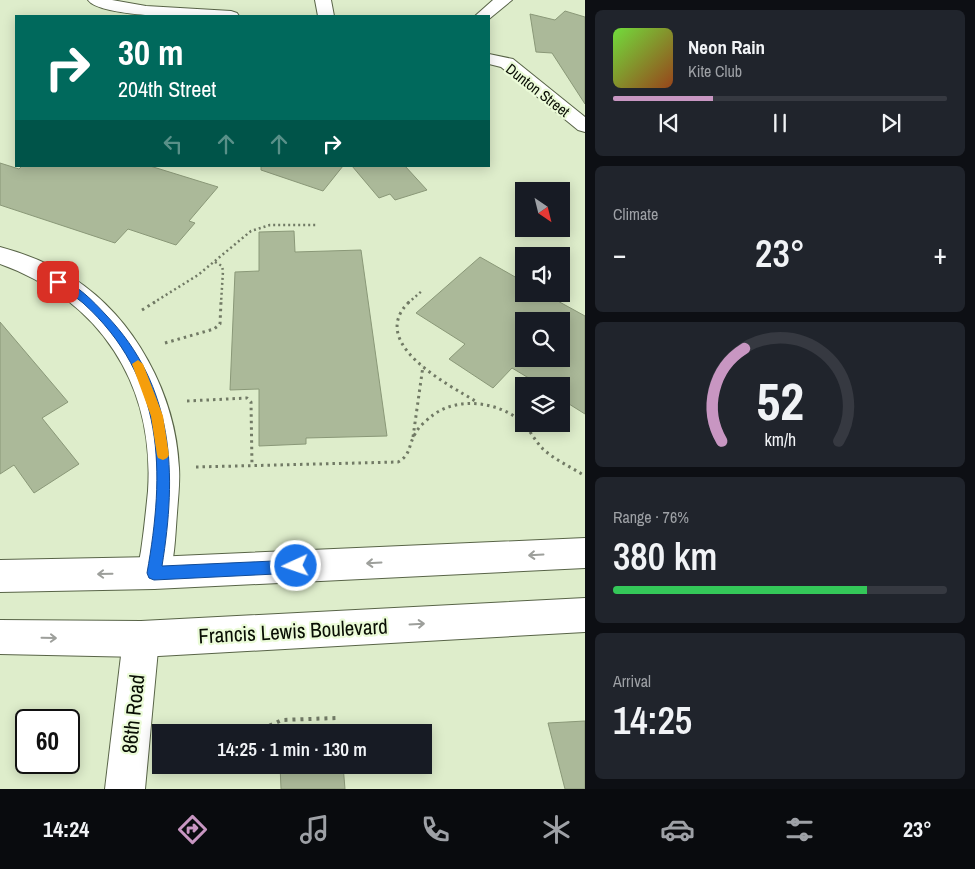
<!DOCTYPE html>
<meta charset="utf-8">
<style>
body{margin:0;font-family:"Archivo Narrow",sans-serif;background:#20242c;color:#f1f3f6;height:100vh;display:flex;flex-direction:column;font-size:19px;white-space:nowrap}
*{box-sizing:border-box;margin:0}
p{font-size:16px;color:#9ea1a6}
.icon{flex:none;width:28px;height:28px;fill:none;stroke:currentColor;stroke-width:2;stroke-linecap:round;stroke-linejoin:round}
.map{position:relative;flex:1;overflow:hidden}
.drawer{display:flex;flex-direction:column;gap:10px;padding:10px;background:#0d0f14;width:390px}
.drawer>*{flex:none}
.top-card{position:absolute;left:15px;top:15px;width:475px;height:152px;border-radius:0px;box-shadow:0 2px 12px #0003;background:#00695c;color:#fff;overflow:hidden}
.needle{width:32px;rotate:145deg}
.buttons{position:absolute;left:515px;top:182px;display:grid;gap:10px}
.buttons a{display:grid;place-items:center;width:55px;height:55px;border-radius:0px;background:#171b24;box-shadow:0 2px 12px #0003;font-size:25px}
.speed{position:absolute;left:15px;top:709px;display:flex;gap:10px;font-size:25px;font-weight:700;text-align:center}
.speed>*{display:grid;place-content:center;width:65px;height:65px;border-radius:50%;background:#171b24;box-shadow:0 2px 12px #0003;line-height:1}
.speed .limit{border:2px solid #111;border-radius:8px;background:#fff;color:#111}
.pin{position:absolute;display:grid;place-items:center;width:42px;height:42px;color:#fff;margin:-21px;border-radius:10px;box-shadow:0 2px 8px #0006}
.me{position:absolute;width:55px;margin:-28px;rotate:267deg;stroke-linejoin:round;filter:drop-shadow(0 0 4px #0008)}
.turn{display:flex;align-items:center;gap:18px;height:105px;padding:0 20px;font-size:22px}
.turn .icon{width:65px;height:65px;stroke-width:2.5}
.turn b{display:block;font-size:35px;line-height:42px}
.lanes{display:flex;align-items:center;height:48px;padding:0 20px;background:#0003;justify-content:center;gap:25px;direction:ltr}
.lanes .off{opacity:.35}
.big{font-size:38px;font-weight:600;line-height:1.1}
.drawer .widget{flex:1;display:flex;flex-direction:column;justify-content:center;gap:8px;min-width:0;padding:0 18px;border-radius:8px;background:#20242c}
.drawer .dial{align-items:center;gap:0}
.dial svg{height:130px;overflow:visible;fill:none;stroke:#363941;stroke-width:7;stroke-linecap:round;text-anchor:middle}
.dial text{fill:#f1f3f6;stroke:none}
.song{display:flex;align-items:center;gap:15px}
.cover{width:60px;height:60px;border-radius:8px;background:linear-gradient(135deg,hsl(100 70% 55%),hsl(20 70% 35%))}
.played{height:5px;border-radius:2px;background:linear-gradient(90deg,#c896c2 30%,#363941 30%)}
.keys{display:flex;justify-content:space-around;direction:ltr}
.heat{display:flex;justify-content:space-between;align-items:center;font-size:28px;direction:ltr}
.charge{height:8px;border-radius:4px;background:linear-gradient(90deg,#34c759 76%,#363941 0)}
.trip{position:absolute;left:152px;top:724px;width:280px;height:50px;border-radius:0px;background:#171b24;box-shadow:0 2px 12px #0003;font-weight:600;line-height:50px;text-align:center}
.tab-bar{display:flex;height:80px;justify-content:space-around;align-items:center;background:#090b0e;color:#9ea1a6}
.tab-bar .icon{width:35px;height:35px}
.tab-bar .current{color:#c896c2}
.tab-bar b{font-size:22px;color:#f1f3f6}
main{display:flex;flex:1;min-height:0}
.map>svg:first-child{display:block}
.building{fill:#abb999;stroke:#8a9878;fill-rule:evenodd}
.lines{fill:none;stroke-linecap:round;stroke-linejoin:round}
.minor-casing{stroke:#586447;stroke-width:2}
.primary-casing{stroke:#586447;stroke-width:2}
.path-far2{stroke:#717a65;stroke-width:2.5;stroke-dasharray:2 3;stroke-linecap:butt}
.path-far1{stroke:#717a65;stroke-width:3;stroke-dasharray:2.5 4;stroke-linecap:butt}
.path{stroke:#717a65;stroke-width:4;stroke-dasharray:3 5;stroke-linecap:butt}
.minor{fill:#fff;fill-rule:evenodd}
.primary{fill:#fff;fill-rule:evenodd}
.oneway{stroke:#9d9f9b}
.route{fill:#1a73e8;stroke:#114b97}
.slow{fill:#f59e0b}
.labels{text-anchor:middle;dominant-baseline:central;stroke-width:4.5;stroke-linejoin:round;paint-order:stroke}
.far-street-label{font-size:15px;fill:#090e04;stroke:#ebfbd8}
.near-street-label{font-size:21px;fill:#090e04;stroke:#ebfbd8}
</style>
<main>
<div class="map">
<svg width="585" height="789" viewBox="0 0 585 789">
<rect width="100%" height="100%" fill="#deedcb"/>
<g class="building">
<path d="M565 11 585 17V104L552 53 536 52 530 14 555 20Z"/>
<path d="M0 163 19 169 22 166H150L218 187 189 221 195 223 176 245 128 229 115 243 0 205Z"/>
<path d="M261 166H343L323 191 261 170Z"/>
<path d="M352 166H405L427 190 395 200 390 194 379 198Z"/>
<path d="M294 231 295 252 361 250 387 436 306 438V444L259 446V389L230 390 235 272 259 271V232Z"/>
<path d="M480 257 524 282V294H545L585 316V414L561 399V386H542L512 368 493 388 449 359 465 344 416 313ZM524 321H561V359H524Z"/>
<path d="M0 322 68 402 42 418 79 464 34 493 14 465 0 474Z"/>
<path d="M585 721V789H565L548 723Z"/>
<path d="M280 765H343L345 789H281Z"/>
</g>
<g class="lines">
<g class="minor-casing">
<g id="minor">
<path d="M88 0H112L146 6 231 11 237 13 239 16C214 18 101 19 88 0Z"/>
<path d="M315 0H331L334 16H318Z"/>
<path d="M493 0H512L489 19V16H475Z"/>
<path d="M489 54 513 59 585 117V132L578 130 501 67 489 64Z"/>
<path d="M0 247C26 254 51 264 73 278 135 318 176 395 179 468 180 483 178 498 177 513 175 537 175 563 166 584L154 589 142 584C141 581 139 577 138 574 137 567 140 558 141 551 144 531 146 511 148 491 155 384 100 300 0 264Z"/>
<path d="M141 621 153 627 159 639 145 789H105L123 639 129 627Z"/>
</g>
</g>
<g class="primary-casing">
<g id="primary">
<path d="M585 538V568L154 589 0 592V560L154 557Z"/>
<path d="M585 598V632L141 657 0 654V620L141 621Z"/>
</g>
</g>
<g class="path-far2">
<path d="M215 262 222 266 223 271 221 303"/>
<path d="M153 303 198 275 251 231 270 225H316"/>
<path d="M408 303 423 290"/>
</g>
<g class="path-far1">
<path d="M409 302C367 343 447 384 477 402"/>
<path d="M142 310 155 302"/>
<path d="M165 343 214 329 220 324 221 302"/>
<path d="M187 401 247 398 251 402 252 466"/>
<path d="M413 437 423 366"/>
<path d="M196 467 398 462C411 455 408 446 415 434 419 426 427 420 433 415 459 396 499 402 522 422 530 430 535 441 543 449 555 460 571 467 585 476"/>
</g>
<path class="path" d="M255 732 282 720 336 718"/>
<use href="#minor" class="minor"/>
<use href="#primary" class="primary"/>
</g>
<defs><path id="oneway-shaft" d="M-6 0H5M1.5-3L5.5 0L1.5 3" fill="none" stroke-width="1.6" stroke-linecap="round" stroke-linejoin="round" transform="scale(1.25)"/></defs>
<g class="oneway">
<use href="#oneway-shaft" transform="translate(536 555) rotate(177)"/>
<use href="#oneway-shaft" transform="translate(374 563) rotate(177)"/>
<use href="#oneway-shaft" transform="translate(105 574) rotate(179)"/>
<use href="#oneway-shaft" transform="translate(417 624) rotate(-3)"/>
<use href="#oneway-shaft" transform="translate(49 638) rotate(1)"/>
</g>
<path class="route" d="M58 278C77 284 93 301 106 315 175 387 177 473 162 566L296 560 301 562 303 566 301 571 296 573 154 580 149 578 147 573C165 472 166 378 83 303 75 296 64 290 55 284L53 282Z"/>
<path class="slow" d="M138 360 143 364 163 416 169 455 167 458 163 460 158 458 157 455 151 416 132 364Z"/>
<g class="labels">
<g class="far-street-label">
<text transform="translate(538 90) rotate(38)">Dunton Street</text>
</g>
<g class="near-street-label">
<text transform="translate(293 631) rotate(-3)">Francis Lewis Boulevard</text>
<text transform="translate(133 714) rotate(-84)">86th Road</text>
</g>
</g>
</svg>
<div class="buttons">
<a><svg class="needle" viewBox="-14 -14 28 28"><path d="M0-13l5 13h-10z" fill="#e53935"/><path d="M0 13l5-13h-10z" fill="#9ea1a6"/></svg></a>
<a><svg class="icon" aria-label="sound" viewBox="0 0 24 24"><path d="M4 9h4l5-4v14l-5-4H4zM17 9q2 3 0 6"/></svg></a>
<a><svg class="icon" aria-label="search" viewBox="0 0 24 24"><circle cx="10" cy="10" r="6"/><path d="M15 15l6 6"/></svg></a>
<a><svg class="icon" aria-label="layers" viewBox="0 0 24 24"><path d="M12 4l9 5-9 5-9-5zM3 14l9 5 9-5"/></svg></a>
</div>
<div class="speed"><div class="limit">60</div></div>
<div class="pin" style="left:58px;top:282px;background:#d93025"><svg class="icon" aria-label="arrive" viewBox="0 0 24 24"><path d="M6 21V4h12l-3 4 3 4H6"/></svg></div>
<svg class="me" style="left:296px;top:566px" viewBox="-20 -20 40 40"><circle r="17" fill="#1a73e8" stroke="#fff" stroke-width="3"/><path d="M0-11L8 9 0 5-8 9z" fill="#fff"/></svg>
<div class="trip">14:25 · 1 min · 130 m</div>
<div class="top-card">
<div class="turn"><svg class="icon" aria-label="right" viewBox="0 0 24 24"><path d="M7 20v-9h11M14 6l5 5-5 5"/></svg><div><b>30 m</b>204th Street</div></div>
<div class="lanes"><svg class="icon off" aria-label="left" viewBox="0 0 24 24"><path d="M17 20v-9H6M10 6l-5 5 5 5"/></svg><svg class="icon off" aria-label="ahead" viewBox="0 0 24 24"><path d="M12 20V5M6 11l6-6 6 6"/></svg><svg class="icon off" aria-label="ahead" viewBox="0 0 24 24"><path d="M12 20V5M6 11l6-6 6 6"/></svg><svg class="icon" aria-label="right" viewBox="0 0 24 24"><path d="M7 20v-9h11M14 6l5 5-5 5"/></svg></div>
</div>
</div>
<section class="drawer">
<div class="widget">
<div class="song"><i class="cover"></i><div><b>Neon Rain</b><p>Kite Club</p></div></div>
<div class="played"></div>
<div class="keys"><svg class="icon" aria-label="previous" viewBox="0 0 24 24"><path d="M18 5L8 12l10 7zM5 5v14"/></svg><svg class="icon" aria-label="pause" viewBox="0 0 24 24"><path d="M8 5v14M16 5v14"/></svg><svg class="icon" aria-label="next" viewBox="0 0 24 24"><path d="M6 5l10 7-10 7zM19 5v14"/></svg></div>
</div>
<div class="widget"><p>Climate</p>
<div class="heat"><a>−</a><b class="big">23°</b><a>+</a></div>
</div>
<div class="widget dial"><svg viewBox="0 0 100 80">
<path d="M14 69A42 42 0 1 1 86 69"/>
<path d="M14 69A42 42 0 0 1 28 12" stroke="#c896c2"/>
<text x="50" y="56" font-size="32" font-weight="700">52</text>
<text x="50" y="72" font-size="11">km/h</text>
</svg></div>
<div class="widget"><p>Range · 76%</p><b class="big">380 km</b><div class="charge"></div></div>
<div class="widget"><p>Arrival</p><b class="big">14:25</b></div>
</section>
</main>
<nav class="tab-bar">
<b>14:24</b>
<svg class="icon current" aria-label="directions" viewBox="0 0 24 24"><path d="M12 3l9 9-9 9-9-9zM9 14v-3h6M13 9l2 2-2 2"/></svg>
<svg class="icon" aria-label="music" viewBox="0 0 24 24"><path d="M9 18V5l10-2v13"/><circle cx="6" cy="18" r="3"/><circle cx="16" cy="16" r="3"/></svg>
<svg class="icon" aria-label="phone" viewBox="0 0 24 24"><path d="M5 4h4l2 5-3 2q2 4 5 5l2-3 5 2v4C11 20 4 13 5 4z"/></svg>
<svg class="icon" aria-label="climate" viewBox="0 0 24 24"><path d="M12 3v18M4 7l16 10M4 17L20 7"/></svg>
<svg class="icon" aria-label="car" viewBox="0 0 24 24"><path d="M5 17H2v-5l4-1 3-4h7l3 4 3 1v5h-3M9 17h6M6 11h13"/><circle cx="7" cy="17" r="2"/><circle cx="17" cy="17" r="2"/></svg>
<svg class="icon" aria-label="filters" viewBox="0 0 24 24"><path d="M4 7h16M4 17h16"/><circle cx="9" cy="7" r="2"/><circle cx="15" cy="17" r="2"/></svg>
<b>23°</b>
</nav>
